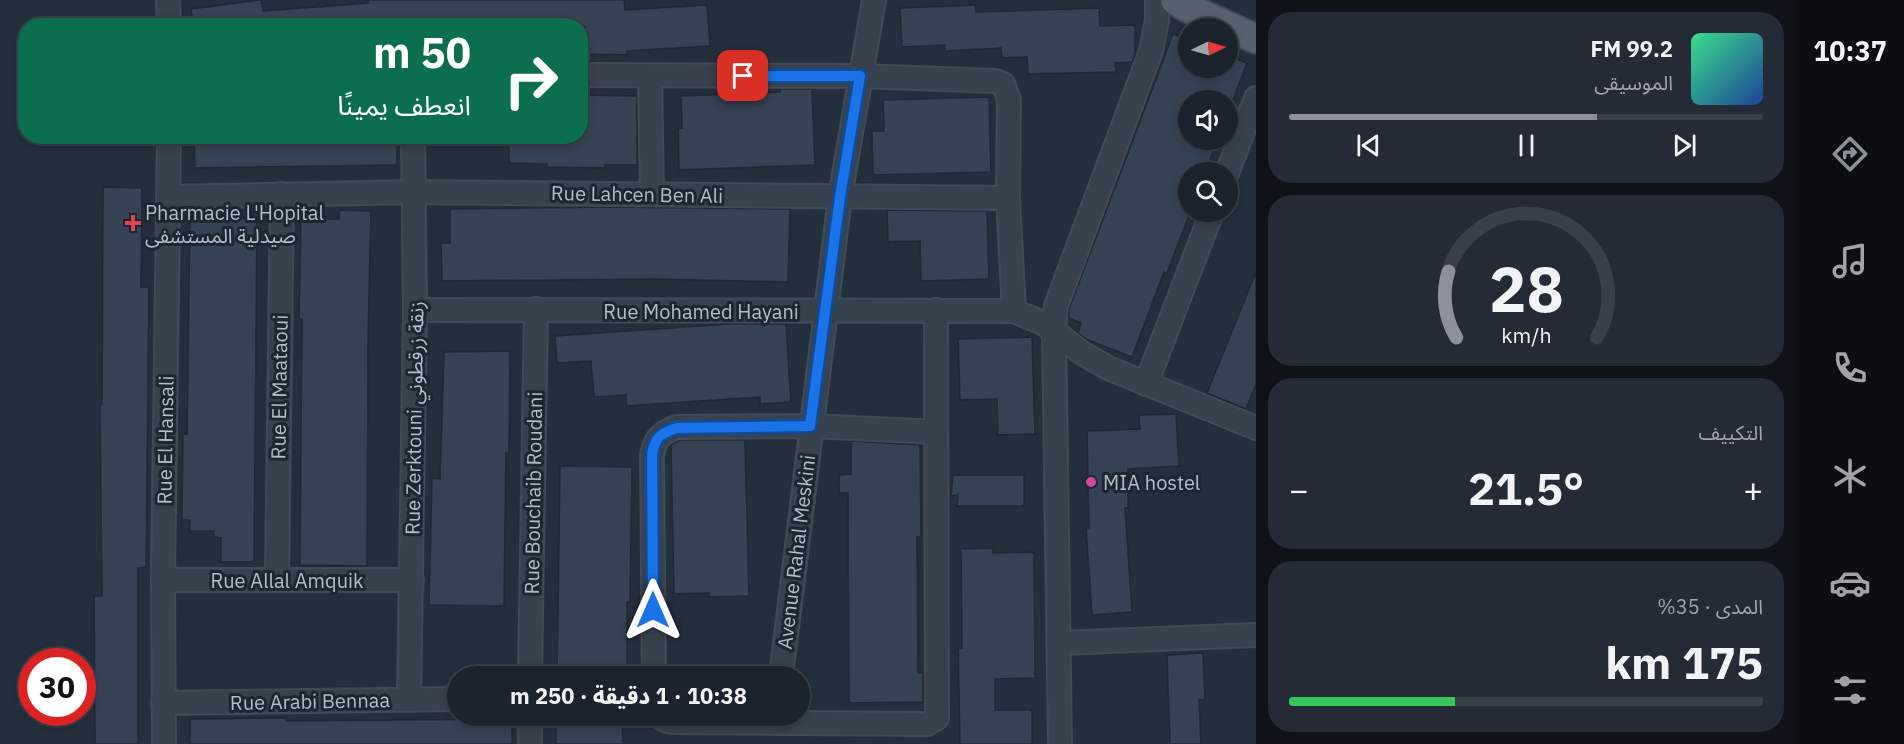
<!DOCTYPE html>
<html lang="ar">
<meta charset="utf-8">
<style>
body{margin:0;font-family:"IBM Plex Sans","Noto Sans Arabic",sans-serif;background:#242b36;color:#f1f3f6;direction:rtl;height:100vh;display:flex;flex-direction:column;font-size:22px;white-space:nowrap}
*{box-sizing:border-box;margin:0}
p{font-size:20px;color:#a0a4aa}
.icon{flex:none;width:33px;height:33px;fill:none;stroke:currentColor;stroke-width:2;stroke-linecap:round;stroke-linejoin:round}
.map{position:relative;flex:1;overflow:hidden;direction:ltr}
.drawer{display:flex;flex-direction:column;gap:12px;padding:12px;background:#0f1319;width:540px}
.drawer>*{flex:none}
.banner{position:absolute;left:18px;top:18px;width:570px;height:126px;border-radius:24px;box-shadow:0 3px 9px #0003,0 0 0 2px #39404a;direction:rtl;background:#0b6e4f;color:#fff;overflow:hidden}
.needle{width:39px;rotate:85deg}
.tools{position:absolute;left:1178px;top:18px;display:grid;gap:12px}
.tools a{display:grid;place-items:center;width:60px;height:60px;border-radius:50%;background:#1b232e;box-shadow:0 3px 9px #0003,0 0 0 2px #39404a;font-size:30px}
.speed{position:absolute;left:18px;top:648px;display:flex;gap:12px;font-size:30px;font-weight:700;text-align:center}
.speed>*{display:grid;place-content:center;width:78px;height:78px;border-radius:50%;background:#1b232e;box-shadow:0 3px 9px #0003,0 0 0 2px #39404a;line-height:1}
.speed .limit{border:9px solid #d22;background:#fff;color:#111}
.pin{position:absolute;display:grid;place-items:center;width:51px;height:51px;color:#fff;margin:-26px;border-radius:12px;box-shadow:0 3px 9px #0006}
.me{position:absolute;width:66px;margin:-33px;rotate:0deg;stroke-linejoin:round;filter:drop-shadow(0 0 4px #0008)}
.turn{display:flex;align-items:center;gap:21px;height:126px;padding:0 18px;font-size:27px}
.turn .icon{width:78px;height:78px;stroke-width:2.5}
.turn b{display:block;font-size:42px;line-height:51px}
.big{font-size:45px;font-weight:800;line-height:1.1}
.drawer .card{flex:1;display:flex;flex-direction:column;justify-content:center;gap:9px;min-width:0;padding:0 21px;border-radius:24px;background:#242b36}
.drawer .dial{align-items:center;gap:0}
.dial svg{height:156px;overflow:visible;fill:none;stroke:#39404a;stroke-width:7;stroke-linecap:round;text-anchor:middle}
.dial text{fill:#f1f3f6;stroke:none}
.song{display:flex;align-items:center;gap:18px}
.cover{width:72px;height:72px;border-radius:9px;background:linear-gradient(135deg,hsl(150 70% 55%),hsl(220 70% 35%))}
.played{height:6px;border-radius:3px;background:linear-gradient(90deg,#8c9099 65%,#39404a 65%)}
.keys{display:flex;justify-content:space-around;direction:ltr}
.heat{display:flex;justify-content:space-between;align-items:center;font-size:33px;direction:ltr}
.charge{height:9px;border-radius:4px;background:linear-gradient(90deg,#34c759 35%,#39404a 0)}
.trip{position:absolute;left:447px;top:666px;width:363px;height:60px;border-radius:30px;background:#1b232e;box-shadow:0 3px 9px #0003,0 0 0 2px #39404a;font-weight:800;line-height:60px;text-align:center;direction:rtl}
main{display:flex;flex:1;min-height:0}
.dock{display:flex;flex-direction:column;width:108px;justify-content:space-around;align-items:center;background:#0b0e12;color:#a0a4aa}
.dock .icon{width:42px;height:42px}
.dock .selected{color:#8c9099}
.dock b{font-size:27px;color:#f1f3f6}
.map>svg:first-child{display:block}
.building{fill:#364354;stroke:#1f2835;stroke-width:1.5}
.lines{fill:none;stroke-linecap:round;stroke-linejoin:round}
.minor-casing{stroke:#414a57;stroke-width:26}
.major-casing{stroke:#414a57;stroke-width:32}
.minor{stroke:#38414e;stroke-width:22}
.major{stroke:#56606e;stroke-width:28}
.route-casing{stroke:#114b97;stroke-width:15}
.route{stroke:#1a73e8;stroke-width:10}
.health-dot{fill:#e0444e;stroke:#1d2633;stroke-width:2}
.hotel-dot{fill:#d1479c;stroke:#1d2633;stroke-width:2}
.labels{text-anchor:middle;dominant-baseline:central;stroke-width:6;stroke-linejoin:round;paint-order:stroke}
.street-label{font-size:20px;fill:#b4bcc9;stroke:#1d2633}
.poi-label{font-size:20px;fill:#b4bcc9;stroke:#1d2633;text-anchor:start}
</style>
<main>
<nav class="dock">
<b>10:37</b>
<svg class="icon selected" aria-label="directions" viewBox="0 0 24 24"><path d="M12 3l9 9-9 9-9-9zM9 14v-3h6M13 9l2 2-2 2"/></svg>
<svg class="icon" aria-label="music" viewBox="0 0 24 24"><path d="M9 18V5l10-2v13"/><circle cx="6" cy="18" r="3"/><circle cx="16" cy="16" r="3"/></svg>
<svg class="icon" aria-label="phone" viewBox="0 0 24 24"><path d="M5 4h4l2 5-3 2q2 4 5 5l2-3 5 2v4C11 20 4 13 5 4z"/></svg>
<svg class="icon" aria-label="climate" viewBox="0 0 24 24"><path d="M12 3v18M4 7l16 10M4 17L20 7"/></svg>
<svg class="icon" aria-label="car" viewBox="0 0 24 24"><path d="M5 17H2v-5l4-1 3-4h7l3 4 3 1v5h-3M9 17h6M6 11h13"/><circle cx="7" cy="17" r="2"/><circle cx="17" cy="17" r="2"/></svg>
<svg class="icon" aria-label="filters" viewBox="0 0 24 24"><path d="M4 7h16M4 17h16"/><circle cx="9" cy="7" r="2"/><circle cx="15" cy="17" r="2"/></svg>
</nav>
<section class="drawer">
<div class="card">
<div class="song"><i class="cover"></i><div><b>99.2 FM</b><p>الموسيقى</p></div></div>
<div class="played"></div>
<div class="keys"><svg class="icon" aria-label="previous" viewBox="0 0 24 24"><path d="M18 5L8 12l10 7zM5 5v14"/></svg><svg class="icon" aria-label="pause" viewBox="0 0 24 24"><path d="M8 5v14M16 5v14"/></svg><svg class="icon" aria-label="next" viewBox="0 0 24 24"><path d="M6 5l10 7-10 7zM19 5v14"/></svg></div>
</div>
<div class="card dial"><svg viewBox="0 0 100 80">
<path d="M14 69A42 42 0 1 1 86 69"/>
<path d="M14 69A42 42 0 0 1 10 35" stroke="#8c9099"/>
<text x="50" y="56" font-size="32" font-weight="700">28</text>
<text x="50" y="72" font-size="11">km/h</text>
</svg></div>
<div class="card"><p>التكييف</p>
<div class="heat"><a>−</a><b class="big">21.5°</b><a>+</a></div>
</div>
<div class="card"><p>المدى · 35%</p><b class="big">175 km</b><div class="charge"></div></div>
</section>
<div class="map">
<svg width="1256" height="744" viewBox="0 0 1256 744">
<rect width="100%" height="100%" fill="#242f3e"/>
<g class="building">
<path d="M259 0H261L263 11 368 3V0H624L625 10 707 5 710 46 627 51V55L587 54 585 26H193L191 9Z"/>
<path d="M975 5 976 12 1099 8 1100 26 1135 25V54L1132 62 1115 63 1116 72 1028 74 1027 57 1002 58 1001 48 945 51V45L902 47 900 8Z"/>
<path d="M1173 34 1188 40V68H1227V55L1247 63 1229 111H1227V100H1188V140H1218L1205 172H1188V218L1167 273 1164 272 1132 357 1086 339 1078 333 1081 323 1069 318V309Z"/>
<path d="M780 89H812L815 165 679 170 678 128H682L681 96 780 92Z"/>
<path d="M580 95 637 96V165H605V168L547 167V164L509 163V136H580Z"/>
<path d="M989 97 991 172 873 175 872 131H884L883 100Z"/>
<path d="M194 136H397V165L195 168Z"/>
<path d="M103 187 142 188 141 287H149L146 567 138 568V744H95L94 596H102L100 405 102 404Z"/>
<path d="M610 207 790 209 788 282 654 279 442 281 441 243H450V209Z"/>
<path d="M339 210 371 211 368 342 367 566 300 565 302 319H299L301 219H339Z"/>
<path d="M887 210 987 211 989 279 921 281 920 241 888 242Z"/>
<path d="M190 218 257 219 254 562H221V538L214 537V531H190V520H182L183 434H187Z"/>
<path d="M1256 272V384L1246 409 1207 393Z"/>
<path d="M729 324H786L791 402 760 404V397L626 406V395L594 397 591 361 557 363 555 336Z"/>
<path d="M1032 337 1035 434 998 435 997 399 960 400 958 339Z"/>
<path d="M510 351 509 453H506L504 606 429 605 432 478 440 479 444 352Z"/>
<path d="M1176 414 1179 466 1128 469V508H1125L1132 612 1092 615 1086 528H1089L1087 431 1140 429 1139 415Z"/>
<path d="M680 440H745L749 596 709 597V593L674 594 671 445Z"/>
<path d="M851 441 920 445 921 537H917L918 673H923V702L849 703 848 493H839V475L851 474Z"/>
<path d="M560 466 632 467 630 602H627V676H557Z"/>
<path d="M953 475H1024V506H957L958 495 951 496Z"/>
<path d="M993 548V553L1034 552 1035 678 995 679V710H1032V744H960L958 648H962L961 549Z"/>
<path d="M1203 653 1205 699 1199 700 1201 744H1170L1167 655Z"/>
<path d="M556 716H622L623 744H556Z"/>
<path d="M286 718V721L512 719V744H190V719Z"/>
</g>
<g class="lines">
<g class="minor-casing">
<g id="minor">
<path d="M168 0 169 26"/>
<path d="M650 77 652 193"/>
<path d="M1227 173 1256 98"/>
<path d="M168 197 414 192 1008 198 1009 100 1003 84 995 81 860 76 580 75"/>
<path d="M1008 198 1014 311"/>
<path d="M415 310 1014 311 1043 323 1082 353 1108 368 1256 428"/>
<path d="M1146 384 1212 212"/>
<path d="M277 579 282 194"/>
<path d="M163 580H412"/>
<path d="M1060 643 1256 635"/>
<path d="M530 676 536 309"/>
<path d="M654 676 652 454C656 437 661 433 677 427L811 426 936 432"/>
<path d="M781 676 840 197 874 0"/>
<path d="M409 699 415 310 413 136"/>
<path d="M163 703 458 699"/>
<path d="M659 716 667 721 677 722 927 724 937 718 936 310"/>
<path d="M164 744 163 580 169 136"/>
<path d="M530 744V716"/>
<path d="M1060 744 1054 330 1056 306 1151 51 1157 20V0"/>
</g>
</g>
<g class="major-casing">
<path id="major" d="M1175 0 1188 8 1256 39"/>
</g>
<use href="#minor" class="minor"/>
<use href="#major" class="major"/>
</g>
<g class="lines">
<g class="route-casing">
<path id="route" d="M653 610 652 454C655 437 661 433 677 428L810 426 840 197 860 76H743"/>
</g>
<use href="#route" class="route"/>
</g>
<path class="health-dot" d="M130 214h6v6h6v6h-6v6h-6v-6h-6v-6h6z"/>
<circle class="hotel-dot" cx="1091" cy="482" r="6"/>
<g class="labels">
<g class="street-label">
<text transform="translate(637 194) rotate(1)">Rue Lahcen Ben Ali</text>
<text x="701" y="311">Rue Mohamed Hayani</text>
<text transform="translate(279 387) rotate(-89)">Rue El Maataoui</text>
<text transform="translate(414 418) rotate(-89)">Rue Zerktouni زنقة زرقطوني</text>
<text transform="translate(165 440) rotate(-89)">Rue El Hansali</text>
<text transform="translate(533 493) rotate(-89)">Rue Bouchaib Roudani</text>
<text transform="translate(796 552) rotate(-83)">Avenue Rahal Meskini</text>
<text x="287" y="580">Rue Allal Amquik</text>
<text transform="translate(310 701) rotate(-1)">Rue Arabi Bennaa</text>
</g>
<g class="poi-label">
<text x="145" y="212">Pharmacie L'Hopital<tspan x="145" dy="23">صيدلية المستشفى</tspan></text>
<text x="1103" y="482">MIA hostel</text>
</g>
</g>
</svg>
<div class="tools">
<a><svg class="needle" viewBox="-14 -14 28 28"><path d="M0-13l5 13h-10z" fill="#e53935"/><path d="M0 13l5-13h-10z" fill="#a0a4aa"/></svg></a>
<a><svg class="icon" aria-label="sound" viewBox="0 0 24 24"><path d="M4 9h4l5-4v14l-5-4H4zM17 9q2 3 0 6"/></svg></a>
<a><svg class="icon" aria-label="search" viewBox="0 0 24 24"><circle cx="10" cy="10" r="6"/><path d="M15 15l6 6"/></svg></a>
</div>
<div class="speed"><div class="limit">30</div></div>
<div class="pin" style="left:743px;top:76px;background:#d93025"><svg class="icon" aria-label="arrive" viewBox="0 0 24 24"><path d="M6 21V4h12l-3 4 3 4H6"/></svg></div>
<svg class="me" style="left:653px;top:610px" viewBox="-20 -20 40 40"><path d="M0-17L14 15 0 8-14 15z" fill="#1a73e8" stroke="#fff" stroke-width="4"/></svg>
<div class="trip">10:38 · 1 دقيقة · 250 m</div>
<div class="banner">
<div class="turn"><svg class="icon" aria-label="right" viewBox="0 0 24 24"><path d="M7 20v-9h11M14 6l5 5-5 5"/></svg><div><b>50 m</b>انعطف يمينًا</div></div>
</div>
</div>
</main>
